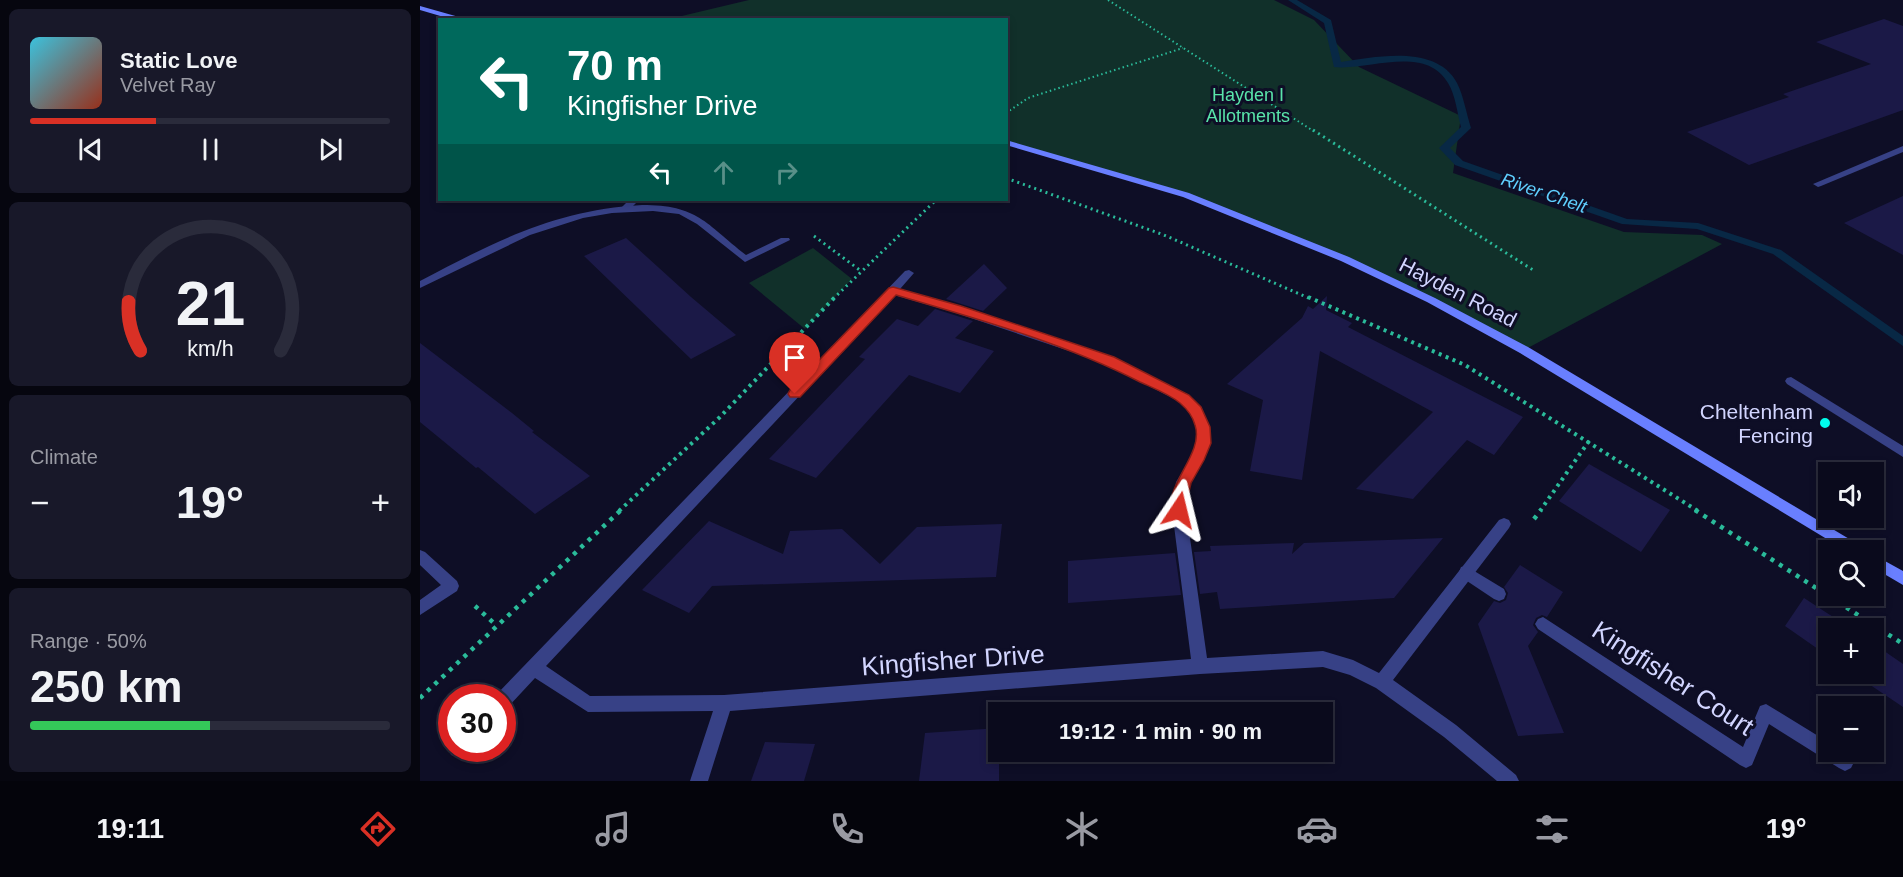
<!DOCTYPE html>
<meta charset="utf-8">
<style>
body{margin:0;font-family:Helvetica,sans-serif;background:#181829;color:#f1f3f6;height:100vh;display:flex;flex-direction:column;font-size:22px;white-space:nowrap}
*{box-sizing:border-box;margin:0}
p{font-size:20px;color:#999aa3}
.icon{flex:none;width:33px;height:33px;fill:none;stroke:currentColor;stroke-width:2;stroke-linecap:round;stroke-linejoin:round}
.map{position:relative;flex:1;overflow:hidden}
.drawer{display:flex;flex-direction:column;gap:9px;padding:9px;background:#06060f;width:420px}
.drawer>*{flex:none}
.top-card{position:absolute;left:18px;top:18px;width:570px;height:183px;border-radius:0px;box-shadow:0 3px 9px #0003,0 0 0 2px #2a2b3b;background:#00695c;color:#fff;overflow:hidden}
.tools{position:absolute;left:1398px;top:462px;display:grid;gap:12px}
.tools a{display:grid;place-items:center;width:66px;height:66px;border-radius:0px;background:#0a0a1c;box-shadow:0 3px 9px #0003,0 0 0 2px #2a2b3b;font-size:30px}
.speed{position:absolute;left:18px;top:684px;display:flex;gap:12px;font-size:30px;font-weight:700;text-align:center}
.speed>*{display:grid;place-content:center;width:78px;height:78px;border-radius:50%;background:#0a0a1c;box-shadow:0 3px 9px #0003,0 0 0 2px #2a2b3b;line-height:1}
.speed .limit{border:9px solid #d22;background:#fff;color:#111}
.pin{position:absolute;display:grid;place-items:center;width:51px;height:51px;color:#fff;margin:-62px -26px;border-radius:50% 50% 50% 0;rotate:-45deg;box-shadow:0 0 6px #0007}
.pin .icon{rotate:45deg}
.me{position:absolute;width:66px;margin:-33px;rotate:10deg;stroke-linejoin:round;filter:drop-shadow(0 0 4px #0008)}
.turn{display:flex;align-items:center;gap:21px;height:126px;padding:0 30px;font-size:27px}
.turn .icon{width:78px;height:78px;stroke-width:2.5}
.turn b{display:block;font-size:42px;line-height:51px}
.lanes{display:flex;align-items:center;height:57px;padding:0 30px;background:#0003;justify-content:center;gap:30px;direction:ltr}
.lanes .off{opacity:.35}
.big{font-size:45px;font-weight:700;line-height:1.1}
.drawer .widget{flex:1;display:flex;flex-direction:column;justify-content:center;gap:9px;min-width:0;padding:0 21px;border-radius:9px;background:#181829}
.drawer .dial{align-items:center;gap:0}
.dial svg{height:156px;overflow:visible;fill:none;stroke:#2a2b3b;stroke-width:7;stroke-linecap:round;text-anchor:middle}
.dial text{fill:#f1f3f6;stroke:none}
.song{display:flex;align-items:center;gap:18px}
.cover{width:72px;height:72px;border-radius:9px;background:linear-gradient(135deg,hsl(190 70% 55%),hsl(10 70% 35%))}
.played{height:6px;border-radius:3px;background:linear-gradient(90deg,#d93025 35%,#2a2b3b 35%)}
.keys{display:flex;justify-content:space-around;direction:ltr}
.heat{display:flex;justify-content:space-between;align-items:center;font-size:33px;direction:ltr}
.charge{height:9px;border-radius:4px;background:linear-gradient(90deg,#34c759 50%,#2a2b3b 0)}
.trip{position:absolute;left:568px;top:702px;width:345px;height:60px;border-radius:0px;background:#0a0a1c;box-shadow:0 3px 9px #0003,0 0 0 2px #2a2b3b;font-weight:700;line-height:60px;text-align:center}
.menu{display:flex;height:96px;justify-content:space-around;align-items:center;background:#04040b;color:#999aa3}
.menu .icon{width:42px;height:42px}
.menu .selected{color:#d93025}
.menu b{font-size:27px;color:#f1f3f6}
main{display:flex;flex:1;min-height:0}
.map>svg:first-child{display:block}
.green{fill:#11302a}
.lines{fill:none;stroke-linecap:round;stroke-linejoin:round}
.stream{fill:#082845;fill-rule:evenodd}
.building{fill:#1b1947}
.path-far3{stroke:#2abb9a;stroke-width:2;stroke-dasharray:1.5 3;stroke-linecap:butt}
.path-far2{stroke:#2abb9a;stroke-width:3;stroke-dasharray:2 4;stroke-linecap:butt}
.path-far1{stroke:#2abb9a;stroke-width:4;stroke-dasharray:3 4.5;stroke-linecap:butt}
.path{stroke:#2abb9a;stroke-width:4.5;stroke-dasharray:4 6;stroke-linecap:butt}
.service{fill:#374186;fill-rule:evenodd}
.minor{fill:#374186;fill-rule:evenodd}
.secondary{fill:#697fff;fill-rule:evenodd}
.route{fill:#d93025;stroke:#8d1f18;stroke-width:1.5}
.poi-dot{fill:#00fdec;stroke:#0e0e26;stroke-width:2}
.labels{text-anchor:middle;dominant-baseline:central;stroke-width:6;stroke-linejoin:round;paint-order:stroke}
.far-park-label{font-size:18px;fill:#59e4aa;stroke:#0e0e26}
.far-water-label{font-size:18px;font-style:italic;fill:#60d0ff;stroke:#0e0e26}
.street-label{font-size:21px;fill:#d2d5ff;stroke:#0e0e26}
.poi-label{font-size:21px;fill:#d2d5ff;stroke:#0e0e26;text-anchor:end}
.near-street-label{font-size:26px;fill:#d2d5ff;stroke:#0e0e26}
</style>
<main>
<section class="drawer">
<div class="widget">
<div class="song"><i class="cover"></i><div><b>Static Love</b><p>Velvet Ray</p></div></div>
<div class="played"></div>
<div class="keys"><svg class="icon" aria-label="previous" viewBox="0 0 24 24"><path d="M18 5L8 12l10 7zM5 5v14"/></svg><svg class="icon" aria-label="pause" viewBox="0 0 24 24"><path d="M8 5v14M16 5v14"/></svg><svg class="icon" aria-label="next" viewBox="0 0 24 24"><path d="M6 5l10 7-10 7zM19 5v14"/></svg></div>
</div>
<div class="widget dial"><svg viewBox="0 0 100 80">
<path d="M14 69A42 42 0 1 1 86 69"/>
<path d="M14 69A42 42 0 0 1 8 44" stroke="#d93025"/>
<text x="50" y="56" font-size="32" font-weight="700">21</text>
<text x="50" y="72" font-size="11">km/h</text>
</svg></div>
<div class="widget"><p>Climate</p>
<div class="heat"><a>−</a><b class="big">19°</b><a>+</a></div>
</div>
<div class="widget"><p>Range · 50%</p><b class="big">250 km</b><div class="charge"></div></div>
</section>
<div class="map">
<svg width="1483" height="781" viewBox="0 0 1483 781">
<rect width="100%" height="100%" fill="#0e0e26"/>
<g class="green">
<path d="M329 0H854L894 20 939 67 1041 116 1033 173 1204 232 1282 235 1302 244 1104 350 925 259 766 195 587 142 586 20H245Z"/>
<path d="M393 248 432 279 385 329 329 283Z"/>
</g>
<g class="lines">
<path class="stream" d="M868 0H877L911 20 921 62C956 57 1016 44 1037 83 1044 97 1046 113 1051 128L1030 148 1043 161 1207 219 1278 223 1361 250 1483 336V346L1353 254 1277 229 1202 224 1035 165 1019 148 1041 127C1037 113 1036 96 1028 83 1005 44 948 71 914 67L904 23Z"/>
</g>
<g class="building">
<path d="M1464 19 1483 26V110L1329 165 1267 132 1369 97 1363 94 1451 64 1396 42Z"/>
<path d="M1483 196V255L1424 223Z"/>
<path d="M206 238 271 297 316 335 271 359 164 256Z"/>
<path d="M564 264 587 288 563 311 526 299Z"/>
<path d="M907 296 906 310 932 323 928 327 1103 417 1074 455 1047 440 993 499 936 489 1013 412 900 351 882 480 830 471 843 400 807 384 882 318 888 306 893 309Z"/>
<path d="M515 309 553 321 535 338 574 351 540 393 489 375 396 478 349 459 445 359 439 357 477 319 498 326Z"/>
<path d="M0 343 92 413 114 431 112 432 170 476 115 514 58 467 56 468 0 422Z"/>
<path d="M1169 464 1250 510 1221 552 1139 501Z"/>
<path d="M289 521 363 554 370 531 422 529 460 564 497 527 582 524 576 577 292 586 269 613 222 590Z"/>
<path d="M1023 538 974 598 800 609 797 592 780 594 774 552 791 551 790 546 874 543 872 554 884 543Z"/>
<path d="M755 553 761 595 648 603V561Z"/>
<path d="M1100 565 1143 592 1127 617 1122 615 1116 618 1113 625 1118 632 1108 646 1144 733 1098 736 1058 624 1074 601 1080 603 1086 600 1088 593 1084 587Z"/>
<path d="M1384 598 1430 628H1408V656L1365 626Z"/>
<path d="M1454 644 1483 664V707L1434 674H1454Z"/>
<path d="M579 728V781H499L505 733Z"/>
<path d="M345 742 395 744 384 781H331Z"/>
</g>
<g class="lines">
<g class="path-far3">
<path d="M688 0 895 132"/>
<path d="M586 113 608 98 763 48"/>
</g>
<g class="path-far2">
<path d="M893 130 1113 270"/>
<path d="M586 178 744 235 891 299"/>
<path d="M394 236 441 271"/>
<path d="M413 299 516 200"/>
</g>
<g class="path-far1">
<path d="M888 297 1045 365 1278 511"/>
<path d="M199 511 300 417 415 297"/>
<path d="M1120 511 1169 441"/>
</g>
<g class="path">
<path d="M1275 510 1483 644"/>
<path d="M1114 519 1121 510"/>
<path d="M55 606 77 626"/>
<path d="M0 698 201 510"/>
</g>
<g class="service">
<path d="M209 200H219L209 210H203L201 208Z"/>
<path d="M1371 377 1483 446V457L1367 384 1365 381 1367 378Z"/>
<path d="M1046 566 1084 589 1086 594 1084 599 1079 601 1074 599 1041 577 1039 572 1041 567Z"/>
<path d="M1123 617 1323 747 1340 706 1346 704 1408 742V752C1420 752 1429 750 1434 762L1431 768 1425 771 1419 768 1349 724 1332 765 1326 768 1320 765 1118 629 1115 624 1118 619Z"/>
</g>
<g class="minor">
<path d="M1483 146V152L1401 186 1398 187 1393 184Z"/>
<path d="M222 205C278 205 285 223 326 255L361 238H369L370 240 325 262 277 224 259 214 233 211 192 213 163 218 110 235 0 288V281C76 241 135 210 222 205Z"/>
<path d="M489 270 494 273 480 289 541 306 693 357 768 396 780 408 789 427 790 443 783 460 770 483 766 510 787 658 903 651 933 660 959 673 1079 520 1084 518 1089 520 1091 524 1089 528 973 680 1036 725 1096 775 1099 781H1077L1024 737 956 688 930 675 903 667 780 674 310 711 288 781H270L293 711 168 712 115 678 88 707 82 709V698H75L76 695 485 271ZM474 295 533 312 685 363 760 402 771 414 777 427 778 443 771 458 756 482 752 510 771 659 304 695 170 696 126 666Z"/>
<path d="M0 550 5 552 37 581 39 586 37 591 0 615V600L21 585 0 565Z"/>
<path d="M32 742V748H45L43 755 37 757 31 755 29 748Z"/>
</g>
<g class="secondary">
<path d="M0 6 46 19 47 20H34L0 10Z"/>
<path d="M586 140 769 193 929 257 1015 298 1108 347 1441 546 1443 550H1425L1100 353 1007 302 921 261 763 197 586 145Z"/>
<path d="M1454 555 1483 571V585L1454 568Z"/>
</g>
</g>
<path class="route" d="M473 287 541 306 694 357 769 395 781 407 790 427 791 443 784 460 771 483 764 514 759 516 754 514C740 488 785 455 775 425 773 417 767 409 760 403 749 394 733 388 720 382 647 344 555 318 476 295L380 397H370L368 394 370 390 469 288Z"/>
<circle class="poi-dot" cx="1405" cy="423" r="6"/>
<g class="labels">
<g class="far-park-label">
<text x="828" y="95">Hayden I<tspan x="828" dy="21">Allotments</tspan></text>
</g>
<g class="far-water-label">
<text transform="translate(1124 193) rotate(19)">River Chelt</text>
</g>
<g class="street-label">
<text transform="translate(1038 292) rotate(27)">Hayden Road</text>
</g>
<g class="poi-label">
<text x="1393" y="411">Cheltenham<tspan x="1393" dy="24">Fencing</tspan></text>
</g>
<g class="near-street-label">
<text transform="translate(533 660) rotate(-4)">Kingfisher Drive</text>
<text transform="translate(1253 678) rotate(33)">Kingfisher Court</text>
</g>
</g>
</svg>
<div class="tools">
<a><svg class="icon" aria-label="sound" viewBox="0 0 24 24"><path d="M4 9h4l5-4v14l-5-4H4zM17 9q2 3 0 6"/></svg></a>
<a><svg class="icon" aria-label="search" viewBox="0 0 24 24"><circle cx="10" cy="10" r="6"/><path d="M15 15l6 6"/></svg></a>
<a>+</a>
<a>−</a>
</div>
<div class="speed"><div class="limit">30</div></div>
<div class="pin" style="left:375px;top:394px;background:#d93025"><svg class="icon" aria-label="arrive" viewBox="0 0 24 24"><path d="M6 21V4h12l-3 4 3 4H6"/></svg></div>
<svg class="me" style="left:759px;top:510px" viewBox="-20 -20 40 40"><path d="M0-17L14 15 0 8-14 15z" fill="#d93025" stroke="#fff" stroke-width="4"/></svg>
<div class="trip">19:12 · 1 min · 90 m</div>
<div class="top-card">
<div class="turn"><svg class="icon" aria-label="left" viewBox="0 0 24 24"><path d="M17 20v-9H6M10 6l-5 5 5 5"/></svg><div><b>70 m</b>Kingfisher Drive</div></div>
<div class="lanes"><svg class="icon" aria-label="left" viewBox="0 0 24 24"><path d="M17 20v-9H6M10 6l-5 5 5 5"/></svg><svg class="icon off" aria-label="ahead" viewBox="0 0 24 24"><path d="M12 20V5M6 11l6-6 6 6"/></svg><svg class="icon off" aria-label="right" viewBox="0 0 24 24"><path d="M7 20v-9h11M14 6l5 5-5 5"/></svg></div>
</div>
</div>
</main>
<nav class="menu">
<b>19:11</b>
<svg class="icon selected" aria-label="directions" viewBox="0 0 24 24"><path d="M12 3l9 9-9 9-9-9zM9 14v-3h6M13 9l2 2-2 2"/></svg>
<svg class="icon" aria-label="music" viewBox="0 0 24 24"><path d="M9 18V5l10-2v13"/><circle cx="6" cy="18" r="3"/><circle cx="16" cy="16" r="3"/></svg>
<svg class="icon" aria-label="phone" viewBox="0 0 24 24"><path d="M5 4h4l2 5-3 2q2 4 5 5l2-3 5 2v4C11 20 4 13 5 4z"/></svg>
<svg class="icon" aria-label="climate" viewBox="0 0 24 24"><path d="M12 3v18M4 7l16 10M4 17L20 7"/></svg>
<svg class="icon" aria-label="car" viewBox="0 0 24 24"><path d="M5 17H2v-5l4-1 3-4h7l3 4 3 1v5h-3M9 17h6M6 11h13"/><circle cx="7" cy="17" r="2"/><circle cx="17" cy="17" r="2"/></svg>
<svg class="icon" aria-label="filters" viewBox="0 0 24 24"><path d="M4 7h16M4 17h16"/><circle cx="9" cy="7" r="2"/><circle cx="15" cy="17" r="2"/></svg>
<b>19°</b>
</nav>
